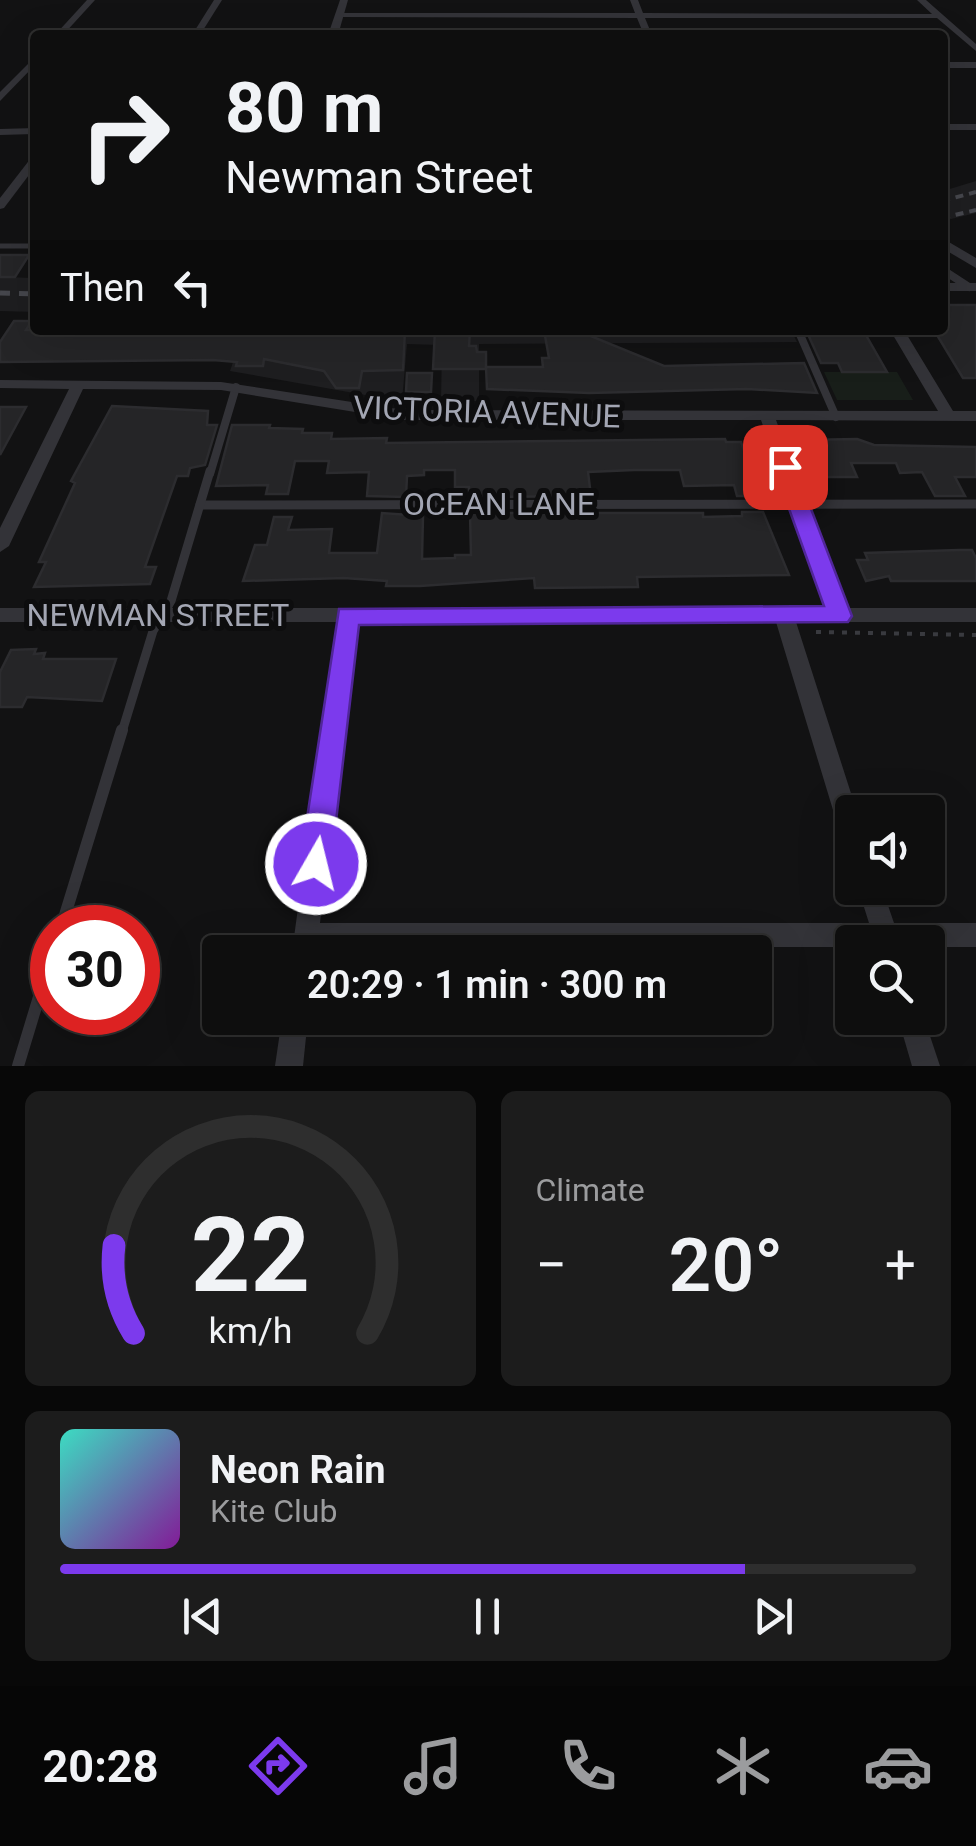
<!DOCTYPE html>
<meta charset="utf-8">
<style>
body{margin:0;font-family:Roboto,sans-serif;background:#1c1c1c;color:#f1f3f6;height:100vh;display:flex;flex-direction:column;font-size:38px;white-space:nowrap}
*{box-sizing:border-box;margin:0}
p{font-size:32px;color:#9b9c9e}
.icon{flex:none;width:55px;height:55px;fill:none;stroke:currentColor;stroke-width:2;stroke-linecap:round;stroke-linejoin:round}
.map{position:relative;height:1066px;overflow:hidden}
.side{display:flex;flex-direction:column;gap:25px;padding:25px;background:#080808;flex:1}
.side>*{flex:none}
.top-card{position:absolute;left:30px;top:30px;width:918px;height:305px;border-radius:10px;box-shadow:0 10px 40px #0002,0 0 0 2px #2e2e2e;background:#0e0e0e;color:#f1f3f6;overflow:hidden}
.buttons{position:absolute;left:835px;top:795px;display:grid;gap:20px}
.buttons a{display:grid;place-items:center;width:110px;height:110px;border-radius:10px;background:#0e0e0e;box-shadow:0 10px 40px #0002,0 0 0 2px #2e2e2e;font-size:50px}
.speed{position:absolute;left:30px;top:905px;display:flex;gap:20px;font-size:50px;font-weight:700;text-align:center}
.speed>*{display:grid;place-content:center;width:130px;height:130px;border-radius:50%;background:#0e0e0e;box-shadow:0 10px 40px #0002,0 0 0 2px #2e2e2e;line-height:1}
.speed .limit{border:15px solid #d22;background:#fff;color:#111}
.pin{position:absolute;display:grid;place-items:center;width:85px;height:85px;color:#fff;margin:-42px;border-radius:20px;box-shadow:0 5px 15px #0006}
.me{position:absolute;width:110px;margin:-55px;rotate:8deg;stroke-linejoin:round;filter:drop-shadow(0 0 8px #0008)}
.turn{display:flex;align-items:center;gap:35px;height:210px;padding:0 30px;font-size:45px}
.turn .icon{width:130px;height:130px;stroke-width:2.5}
.turn b{display:block;font-size:70px;line-height:85px}
.then{display:flex;align-items:center;height:95px;padding:0 30px;background:#0003;gap:20px;font-size:38px}
.big{font-size:75px;font-weight:600;line-height:1.1}
.side .card{flex:1;display:flex;flex-direction:column;justify-content:center;gap:15px;min-width:0;padding:0 35px;border-radius:15px;background:#1c1c1c}
.side .dial{align-items:center;gap:0}
.dial svg{height:260px;overflow:visible;fill:none;stroke:#2e2e2e;stroke-width:7;stroke-linecap:round;text-anchor:middle}
.dial text{fill:#f1f3f6;stroke:none}
.song{display:flex;align-items:center;gap:30px}
.cover{width:120px;height:120px;border-radius:15px;background:linear-gradient(135deg,hsl(170 70% 55%),hsl(290 70% 35%))}
.played{height:10px;border-radius:5px;background:linear-gradient(90deg,#7c3aed 80%,#2e2e2e 80%)}
.keys{display:flex;justify-content:space-around;direction:ltr}
.heat{display:flex;justify-content:space-between;align-items:center;font-size:55px;direction:ltr}
.side .tiles{flex:1;display:grid;gap:25px;grid-template-columns:1fr 1fr}
.card:last-child{grid-column:span 2}
.trip{position:absolute;left:202px;top:935px;width:570px;height:100px;border-radius:10px;background:#0e0e0e;box-shadow:0 10px 40px #0002,0 0 0 2px #2e2e2e;font-weight:600;line-height:100px;text-align:center}
.menu{display:flex;height:160px;justify-content:space-around;align-items:center;background:#060606;color:#9b9c9e}
.menu .icon{width:70px;height:70px}
.menu .on{color:#7c3aed}
.menu b{font-size:45px;color:#f1f3f6}
.map>svg:first-child{display:block}
.built{fill:#1e1e20}
.green{fill:#181e19}
.building{fill:#252527;stroke:#2c2c2f;stroke-width:2.5}
.lines{fill:none;stroke-linecap:round;stroke-linejoin:round}
.path{stroke:#393a3f;stroke-width:4;stroke-dasharray:5 8;stroke-linecap:butt}
.service-far3{stroke:#333338;stroke-width:5}
.service-far2{stroke:#333338;stroke-width:8}
.service-far1{stroke:#333338;stroke-width:9}
.service{stroke:#333338;stroke-width:12}
.minor{fill:#333338;fill-rule:evenodd}
.tertiary{fill:#333338;fill-rule:evenodd}
.rail-far1{stroke:#46474d;stroke-width:4;stroke-dasharray:8 6;stroke-linecap:butt}
.rail{stroke:#46474d;stroke-width:5;stroke-dasharray:10 9;stroke-linecap:butt}
.route{fill:#7c3aed;stroke:#51269a;stroke-width:2.5}
.labels{text-anchor:middle;dominant-baseline:central;stroke-width:10;stroke-linejoin:round;paint-order:stroke}
.street-label{font-size:32px;fill:#a3a6b3;stroke:#0d0d0e}
</style>
<div class="map">
<svg width="976" height="1066" viewBox="0 0 976 1066">
<rect width="100%" height="100%" fill="#121213"/>
<g class="built">
<path d="M976 181V213L943 221V191Z"/>
<path d="M0 277 35 278V312L0 311Z"/>
<path d="M244 330H791L797 342 479 344V401H441L442 345 407 344 402 401H399L230 371Z"/>
</g>
<path class="green" d="M824 372H897L913 400H837Z"/>
<g class="building">
<path d="M0 255H29L15 277H0Z"/>
<path d="M942 305H976V378H963L934 330H942Z"/>
<path d="M14 321H32L26 330H405L403 370 362 371 359 388H336L324 371 264 359 263 366H236L237 362 213 360 0 362V342Z"/>
<path d="M435 330H470L469 346H476L477 352H486V369H433Z"/>
<path d="M544 330H576L664 366 804 363 817 393 747 389 589 393 487 389 486 367H543L542 358H549Z"/>
<path d="M806 330H863L887 372H842L838 363H821Z"/>
<path d="M407 373H432L431 392H406Z"/>
<path d="M112 406 208 411 207 425H217L205 465 190 468 188 476H177L145 567H156L150 584 34 587 46 562H39L75 483 71 481Z"/>
<path d="M0 407H26L0 455Z"/>
<path d="M232 425H270L269 428 303 429 302 433H332L331 439 387 438 386 443 725 439 726 442H741L760 496H737L734 485 684 486 680 470H634L588 472 591 496 469 497V487H455V470H424V475L407 476 406 497 367 496 369 472 327 473 329 461H295L288 494H266L268 485 216 486Z"/>
<path d="M857 439 874 445 976 447V477H955L965 496H935L922 472 900 473 896 463H851L857 477H820L805 440Z"/>
<path d="M742 512H763L789 575 637 577 638 587 535 588 534 578 420 586H386L387 581 344 578 243 581 255 545H267L274 517H292L288 530 332 529 329 553H377L382 513 423 516 422 559 455 558V555H471L470 513H703V517L742 516Z"/>
<path d="M959 550H972L976 558V581H891L889 576 866 581 857 560H868L865 553Z"/>
<path d="M36 649 34 654 45 653 43 659H116L102 701 27 697 22 707H0V672L11 650Z"/>
</g>
<g class="lines">
<path class="path" d="M816 632 976 635"/>
<g class="service-far3">
<path d="M0 246H35"/>
<path d="M942 269 950 274"/>
</g>
<g class="service-far2">
<path d="M946 272 969 287"/>
<path d="M798 330 836 417"/>
<path d="M210 474 236 387"/>
</g>
<g class="service-far1">
<path d="M200 505 976 504"/>
<path d="M122 732 153 631 171 601 210 471"/>
</g>
<g class="service">
<path d="M61 928 122 730"/>
<path d="M18 1066 52 954"/>
</g>
<g class="minor">
<path d="M87 0H95L63 35H55Z"/>
<path d="M214 0H222L200 35H192Z"/>
<path d="M630 0H638L643 13 932 14 917 0H926L976 44V51L937 18H645L652 35H644L637 18 339 17 335 15 339 13H635Z"/>
<path d="M35 57V65L0 101V92Z"/>
<rect x="942" y="62" width="34" height="6"/>
<rect x="942" y="124" width="34" height="6"/>
<path d="M35 157V167L4 208 0 209V198L31 158Z"/>
<rect x="942" y="283" width="34" height="8"/>
<path d="M890 330H904L953 411H976V421L776 420 846 608H976V622H796L857 812H852V843L844 840 840 833 776 622H357L320 923H869L858 888H882L894 923H976V947H928V942H852V947H317L316 952H292L337 622H0V608H828L761 420H404L221 390 83 389 9 546 0 552V528L69 389 0 388V380L221 382 404 410 938 411Z"/>
<path d="M282 1018H308L303 1066H275Z"/>
<path d="M898 1018H924L940 1066H912Z"/>
</g>
<g class="tertiary">
<path d="M340 0H348L338 35H328Z"/>
<path d="M35 128V134L0 135V129Z"/>
<path d="M942 238 976 258V268L942 248Z"/>
</g>
<g class="rail-far1">
<path d="M942 201 976 192"/>
<path d="M942 218 976 210"/>
</g>
<path class="rail" d="M0 293 35 294"/>
</g>
<path class="route" d="M785 460 795 467 852 616 848 622 359 625 331 864 326 874 316 878 305 874 300 864 339 609 824 606 774 467Z"/>
<g class="labels">
<g class="street-label">
<text transform="translate(487 412) rotate(2)">VICTORIA AVENUE</text>
<text x="499" y="504">OCEAN LANE</text>
<text x="158" y="615">NEWMAN STREET</text>
</g>
</g>
</svg>
<div class="buttons">
<a><svg class="icon" aria-label="sound" viewBox="0 0 24 24"><path d="M4 9h4l5-4v14l-5-4H4zM17 9q2 3 0 6"/></svg></a>
<a><svg class="icon" aria-label="search" viewBox="0 0 24 24"><circle cx="10" cy="10" r="6"/><path d="M15 15l6 6"/></svg></a>
</div>
<div class="speed"><div class="limit">30</div></div>
<div class="pin" style="left:785px;top:467px;background:#d93025"><svg class="icon" aria-label="arrive" viewBox="0 0 24 24"><path d="M6 21V4h12l-3 4 3 4H6"/></svg></div>
<svg class="me" style="left:316px;top:864px" viewBox="-20 -20 40 40"><circle r="17" fill="#7c3aed" stroke="#fff" stroke-width="3"/><path d="M0-11L8 9 0 5-8 9z" fill="#fff"/></svg>
<div class="trip">20:29 · 1 min · 300 m</div>
<div class="top-card">
<div class="turn"><svg class="icon" aria-label="right" viewBox="0 0 24 24"><path d="M7 20v-9h11M14 6l5 5-5 5"/></svg><div><b>80 m</b>Newman Street</div></div>
<div class="then">Then<svg class="icon" aria-label="left" viewBox="0 0 24 24"><path d="M17 20v-9H6M10 6l-5 5 5 5"/></svg></div>
</div>
</div>
<section class="side">
<div class="tiles">
<div class="card dial"><svg viewBox="0 0 100 80">
<path d="M14 69A42 42 0 1 1 86 69"/>
<path d="M14 69A42 42 0 0 1 8 42" stroke="#7c3aed"/>
<text x="50" y="56" font-size="32" font-weight="700">22</text>
<text x="50" y="72" font-size="11">km/h</text>
</svg></div>
<div class="card"><p>Climate</p>
<div class="heat"><a>−</a><b class="big">20°</b><a>+</a></div>
</div>
<div class="card">
<div class="song"><i class="cover"></i><div><b>Neon Rain</b><p>Kite Club</p></div></div>
<div class="played"></div>
<div class="keys"><svg class="icon" aria-label="previous" viewBox="0 0 24 24"><path d="M18 5L8 12l10 7zM5 5v14"/></svg><svg class="icon" aria-label="pause" viewBox="0 0 24 24"><path d="M8 5v14M16 5v14"/></svg><svg class="icon" aria-label="next" viewBox="0 0 24 24"><path d="M6 5l10 7-10 7zM19 5v14"/></svg></div>
</div>
</div>
</section>
<nav class="menu">
<b>20:28</b>
<svg class="icon on" aria-label="directions" viewBox="0 0 24 24"><path d="M12 3l9 9-9 9-9-9zM9 14v-3h6M13 9l2 2-2 2"/></svg>
<svg class="icon" aria-label="music" viewBox="0 0 24 24"><path d="M9 18V5l10-2v13"/><circle cx="6" cy="18" r="3"/><circle cx="16" cy="16" r="3"/></svg>
<svg class="icon" aria-label="phone" viewBox="0 0 24 24"><path d="M5 4h4l2 5-3 2q2 4 5 5l2-3 5 2v4C11 20 4 13 5 4z"/></svg>
<svg class="icon" aria-label="climate" viewBox="0 0 24 24"><path d="M12 3v18M4 7l16 10M4 17L20 7"/></svg>
<svg class="icon" aria-label="car" viewBox="0 0 24 24"><path d="M5 17H2v-5l4-1 3-4h7l3 4 3 1v5h-3M9 17h6M6 11h13"/><circle cx="7" cy="17" r="2"/><circle cx="17" cy="17" r="2"/></svg>
</nav>
